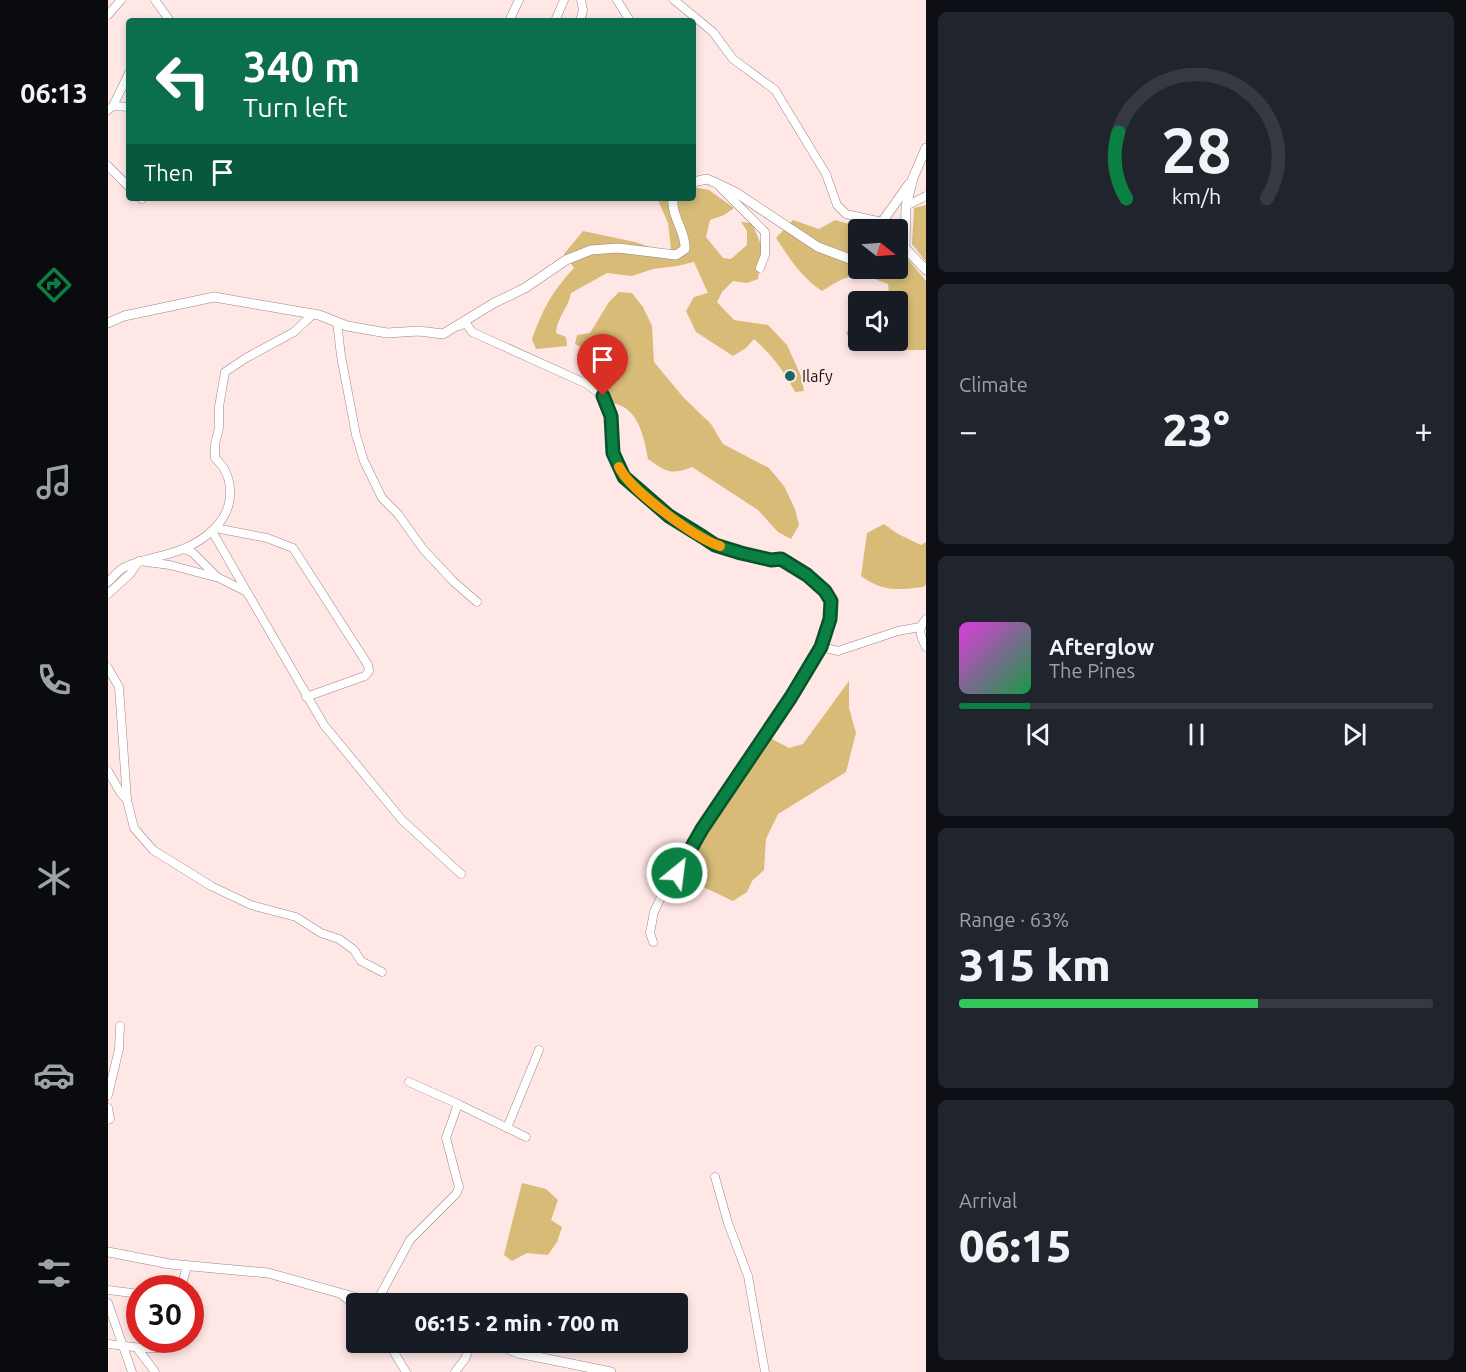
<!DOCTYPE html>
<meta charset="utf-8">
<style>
body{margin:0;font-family:Ubuntu,sans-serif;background:#20242c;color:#f1f3f6;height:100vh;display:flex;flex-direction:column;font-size:22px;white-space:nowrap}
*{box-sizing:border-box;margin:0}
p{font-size:20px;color:#9ea1a6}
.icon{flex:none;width:33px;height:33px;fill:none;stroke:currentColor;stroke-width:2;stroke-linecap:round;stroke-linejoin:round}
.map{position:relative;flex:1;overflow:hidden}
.details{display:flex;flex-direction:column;gap:12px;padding:12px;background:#0d0f14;width:540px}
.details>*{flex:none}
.guide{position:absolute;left:18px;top:18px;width:570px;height:183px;border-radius:6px;box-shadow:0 3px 9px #0003;background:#0b6e4f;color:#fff;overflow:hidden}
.needle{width:39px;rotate:107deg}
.fabs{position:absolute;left:740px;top:219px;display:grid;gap:12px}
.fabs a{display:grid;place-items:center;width:60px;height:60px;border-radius:6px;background:#171b24;box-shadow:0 3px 9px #0003;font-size:30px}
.speed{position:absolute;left:18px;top:1275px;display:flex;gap:12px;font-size:30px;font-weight:700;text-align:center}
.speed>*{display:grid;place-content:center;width:78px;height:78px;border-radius:50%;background:#171b24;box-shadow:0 3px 9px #0003;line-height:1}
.speed .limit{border:9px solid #d22;background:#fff;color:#111}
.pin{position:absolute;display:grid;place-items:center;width:51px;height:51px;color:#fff;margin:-62px -26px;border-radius:50% 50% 50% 0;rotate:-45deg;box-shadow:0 0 6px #0007}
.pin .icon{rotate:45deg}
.me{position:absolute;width:66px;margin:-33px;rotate:29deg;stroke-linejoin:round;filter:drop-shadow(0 0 4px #0008)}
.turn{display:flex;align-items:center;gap:21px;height:126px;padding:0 18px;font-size:27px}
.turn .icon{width:78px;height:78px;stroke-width:2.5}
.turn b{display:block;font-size:42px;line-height:51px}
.then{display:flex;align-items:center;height:57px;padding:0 18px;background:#0003;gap:12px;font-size:22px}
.big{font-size:45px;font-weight:800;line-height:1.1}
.details .card{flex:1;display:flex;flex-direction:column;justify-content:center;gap:9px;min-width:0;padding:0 21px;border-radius:9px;background:#20242c}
.details .dial{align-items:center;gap:0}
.dial svg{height:156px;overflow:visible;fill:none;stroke:#363941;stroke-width:7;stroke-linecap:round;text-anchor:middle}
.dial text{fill:#f1f3f6;stroke:none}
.song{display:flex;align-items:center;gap:18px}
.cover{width:72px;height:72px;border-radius:9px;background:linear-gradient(135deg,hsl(300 70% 55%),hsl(140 70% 35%))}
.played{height:6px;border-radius:3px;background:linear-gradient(90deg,#0b8043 15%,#363941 15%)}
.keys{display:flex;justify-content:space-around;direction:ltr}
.heat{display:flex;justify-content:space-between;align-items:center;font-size:33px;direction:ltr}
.charge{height:9px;border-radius:4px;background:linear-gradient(90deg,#34c759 63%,#363941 0)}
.trip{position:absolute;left:238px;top:1293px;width:342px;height:60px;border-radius:6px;background:#171b24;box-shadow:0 3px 9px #0003;font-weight:800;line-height:60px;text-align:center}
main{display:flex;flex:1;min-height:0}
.tabs{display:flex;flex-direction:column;width:108px;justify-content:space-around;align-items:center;background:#090b0e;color:#9ea1a6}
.tabs .icon{width:42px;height:42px}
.tabs .active{color:#0b8043}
.tabs b{font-size:27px;color:#f1f3f6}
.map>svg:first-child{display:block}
.forest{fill:#d7bb77}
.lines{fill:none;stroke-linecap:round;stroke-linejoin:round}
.minor-casing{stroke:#9c8786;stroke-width:9}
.tertiary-casing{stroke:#9c8786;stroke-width:10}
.minor{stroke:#fff;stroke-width:8}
.tertiary{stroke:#fff;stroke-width:9}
.route-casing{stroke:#07532c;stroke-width:15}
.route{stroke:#0b8043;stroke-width:10}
.slow{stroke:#f59e0b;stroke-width:10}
.poi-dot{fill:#1b6761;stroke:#ffe7e6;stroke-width:2}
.labels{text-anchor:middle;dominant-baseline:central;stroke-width:4.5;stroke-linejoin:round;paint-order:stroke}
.poi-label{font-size:16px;fill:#191211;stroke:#ffe7e6;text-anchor:start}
</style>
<main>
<nav class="tabs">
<b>06:13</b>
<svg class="icon active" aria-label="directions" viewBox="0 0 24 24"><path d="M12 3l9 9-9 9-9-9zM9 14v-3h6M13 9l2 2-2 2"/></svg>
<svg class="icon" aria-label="music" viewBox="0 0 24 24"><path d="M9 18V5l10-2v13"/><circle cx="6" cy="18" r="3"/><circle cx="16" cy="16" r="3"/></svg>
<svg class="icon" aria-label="phone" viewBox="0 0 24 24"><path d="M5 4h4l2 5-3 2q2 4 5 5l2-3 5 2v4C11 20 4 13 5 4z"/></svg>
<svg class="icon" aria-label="climate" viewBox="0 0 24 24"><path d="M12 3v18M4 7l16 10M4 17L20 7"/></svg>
<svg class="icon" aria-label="car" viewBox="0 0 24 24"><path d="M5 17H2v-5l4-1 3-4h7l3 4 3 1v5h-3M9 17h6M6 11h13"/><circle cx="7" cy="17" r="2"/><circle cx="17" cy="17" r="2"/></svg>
<svg class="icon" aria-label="filters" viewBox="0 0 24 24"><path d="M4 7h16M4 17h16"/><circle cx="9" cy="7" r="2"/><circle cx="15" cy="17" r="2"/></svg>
</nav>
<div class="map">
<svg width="818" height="1372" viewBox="0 0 818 1372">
<rect width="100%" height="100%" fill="#ffe7e6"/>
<g class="forest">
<path d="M585 187 601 190 626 208 616 215 602 220 598 237 615 258 623 259 639 245V231L633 222 644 223 654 247 650 279 639 283 625 281 614 292 609 302 626 320 660 325 679 345 693 376 696 391 687 392C676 371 664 355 646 339L638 348 625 356 588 332 578 311 586 297 600 293 586 262 569 266 545 269 524 276 499 273 463 293C460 309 449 317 448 333L458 337 459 346 428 349 424 339C436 307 443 293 466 268L456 254 475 231 527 242 548 249H563L560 223 549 198H585Z"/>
<path d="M818 205V262L804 244 806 208Z"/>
<path d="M685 220 711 229 727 220 758 229 750 230V268H789V246L818 281V350H797L788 341 774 343 756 351 744 346 738 332 750 326V340H789V302L782 301 780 284C749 271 742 273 714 291 694 278 681 258 668 238Z"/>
<path d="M511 292 524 293 535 307 544 326 546 362 575 397 603 424 615 444 661 468 676 486 687 509 691 525 683 539 670 532 650 510 584 467C563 476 557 471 540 459 536 436 530 406 503 403L483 353 467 344 469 335 482 333 501 302Z"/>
<path d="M776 524 790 534 813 545 818 542V585L815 587C789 590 775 592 753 576L759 533Z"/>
<path d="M741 681V708L748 733 738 772 670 814 658 839 656 870 644 881 639 892 625 901 570 875 576 862 630 779 662 738 681 748 695 744Z"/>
<path d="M414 1183 438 1189 450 1200 443 1220 454 1227 449 1242 440 1255 419 1253 404 1261 396 1255Z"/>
</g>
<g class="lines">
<g class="minor-casing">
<g id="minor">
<path d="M47 0 62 21"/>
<path d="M509 0 522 21"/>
<path d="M566 0 605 32 625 59 667 90 718 174 729 205 738 214 774 222"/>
<path d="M0 15 13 0"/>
<path d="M401 21 411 0"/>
<path d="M447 21 456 0"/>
<path d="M472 21 475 10 473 0"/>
<path d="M5 106 21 73"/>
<path d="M0 110 5 106 21 107"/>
<path d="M0 166 21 187"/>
<path d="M611 186 657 232V255L652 268"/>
<path d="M32 198 34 199"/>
<path d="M798 206 818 196"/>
<path d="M229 322 233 356 248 435 256 461 274 498 290 514 315 549 346 582 369 602"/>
<path d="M351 326 358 323 364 332 479 384 495 396 503 416 505 453 516 477 561 516 595 537 607 545 633 553 664 560 673 559 699 575 717 591 723 601 722 619 713 647 683 697 594 829 554 895 546 912 542 933 545 942"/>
<path d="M107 528 159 538 185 548 260 665 261 671 257 676 198 697"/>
<path d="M104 531 139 592"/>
<path d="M75 549 84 552 109 577 139 592 216 725 294 820 353 874"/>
<path d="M0 582C6 577 10 570 17 567 36 558 56 557 75 549 97 540 121 521 122 496 123 481 118 468 107 458V444L111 428V407L117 372 138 358 186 332 204 315"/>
<path d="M0 594 22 574 31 561 62 565 107 577"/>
<path d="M818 619C809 630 812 635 818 647"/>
<path d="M713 647 730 651 790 631 812 627"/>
<path d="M0 668 11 687 19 800"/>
<path d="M0 771 12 792 19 800 26 828 45 850 103 886 143 905 188 917 213 933 231 939 246 950 253 961 274 972"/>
<path d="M0 1095 11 1049 12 1026"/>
<path d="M350 1104 418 1137"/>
<path d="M0 1108 2 1119 0 1120"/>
<path d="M399 1128 431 1050"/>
<path d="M607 1177 620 1223 640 1276 657 1372"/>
<path d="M73 1288 79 1266"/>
<path d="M0 1290 32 1294"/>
<path d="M234 1295 249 1307"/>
<path d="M0 1303 24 1372"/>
<path d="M268 1303 302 1240 348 1194 351 1187 338 1138 350 1104 301 1082"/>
<path d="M280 1342 298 1372"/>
<path d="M0 1344 34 1348H55L58 1340"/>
<path d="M29 1348 47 1372"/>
<path d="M347 1372 357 1359 364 1342"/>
</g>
</g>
<g class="tertiary-casing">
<g id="tertiary">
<path d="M818 148 805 178 798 206 797 248 818 270"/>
<path d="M585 182 599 179 608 183 627 192 710 247 750 262"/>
<path d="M771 230 774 222 801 184"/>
<path d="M0 323 16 316 106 297 211 315 239 326 279 333 311 331 335 334 386 303 417 288 458 260 483 250 510 248 568 255 577 249C578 231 563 217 565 198"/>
<path d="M0 1252 62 1264 160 1273 271 1304"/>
<path d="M384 1342 410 1353 503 1372"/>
</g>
</g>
<use href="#minor" class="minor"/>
<use href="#tertiary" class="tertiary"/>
</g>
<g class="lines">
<g class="route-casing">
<path id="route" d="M495 396 503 416 505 453 516 477 561 516 595 537 607 545 633 553 663 560 673 559 699 575 717 591 723 601 722 619 713 647 683 697 594 829 569 873"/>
</g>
<use href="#route" class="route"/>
<path class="slow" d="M511 467C522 490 587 538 612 546"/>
</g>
<circle class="poi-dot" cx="682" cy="376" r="6"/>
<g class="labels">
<g class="poi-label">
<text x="694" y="376">Ilafy</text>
</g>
</g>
</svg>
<div class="fabs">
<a><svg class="needle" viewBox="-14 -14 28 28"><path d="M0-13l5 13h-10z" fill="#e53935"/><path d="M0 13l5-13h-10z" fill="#9ea1a6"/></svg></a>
<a><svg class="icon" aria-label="sound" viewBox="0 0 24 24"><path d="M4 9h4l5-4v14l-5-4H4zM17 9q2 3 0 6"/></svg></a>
</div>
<div class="speed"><div class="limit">30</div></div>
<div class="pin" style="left:495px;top:396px;background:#d93025"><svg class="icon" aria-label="arrive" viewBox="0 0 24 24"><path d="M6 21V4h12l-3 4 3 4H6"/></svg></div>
<svg class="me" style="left:569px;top:873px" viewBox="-20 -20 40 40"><circle r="17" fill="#0b8043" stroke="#fff" stroke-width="3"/><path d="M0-11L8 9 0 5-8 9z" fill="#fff"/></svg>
<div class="trip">06:15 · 2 min · 700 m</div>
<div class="guide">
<div class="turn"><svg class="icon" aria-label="left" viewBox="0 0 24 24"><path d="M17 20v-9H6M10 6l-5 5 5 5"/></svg><div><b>340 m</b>Turn left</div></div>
<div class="then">Then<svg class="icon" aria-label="arrive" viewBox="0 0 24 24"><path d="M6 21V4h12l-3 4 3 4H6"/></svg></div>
</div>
</div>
<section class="details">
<div class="card dial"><svg viewBox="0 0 100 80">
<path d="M14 69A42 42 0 1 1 86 69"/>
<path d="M14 69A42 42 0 0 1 10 35" stroke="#0b8043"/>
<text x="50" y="56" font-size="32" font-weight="700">28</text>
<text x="50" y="72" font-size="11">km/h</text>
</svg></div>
<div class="card"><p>Climate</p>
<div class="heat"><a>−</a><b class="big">23°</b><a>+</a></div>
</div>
<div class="card">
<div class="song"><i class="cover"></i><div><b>Afterglow</b><p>The Pines</p></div></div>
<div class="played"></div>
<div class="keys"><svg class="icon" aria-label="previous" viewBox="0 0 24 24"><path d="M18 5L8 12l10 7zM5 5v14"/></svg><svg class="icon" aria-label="pause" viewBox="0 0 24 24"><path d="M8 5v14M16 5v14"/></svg><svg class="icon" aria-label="next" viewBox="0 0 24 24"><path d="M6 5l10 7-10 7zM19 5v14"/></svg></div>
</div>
<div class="card"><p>Range · 63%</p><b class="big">315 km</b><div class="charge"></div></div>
<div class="card"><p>Arrival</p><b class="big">06:15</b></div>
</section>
</main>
